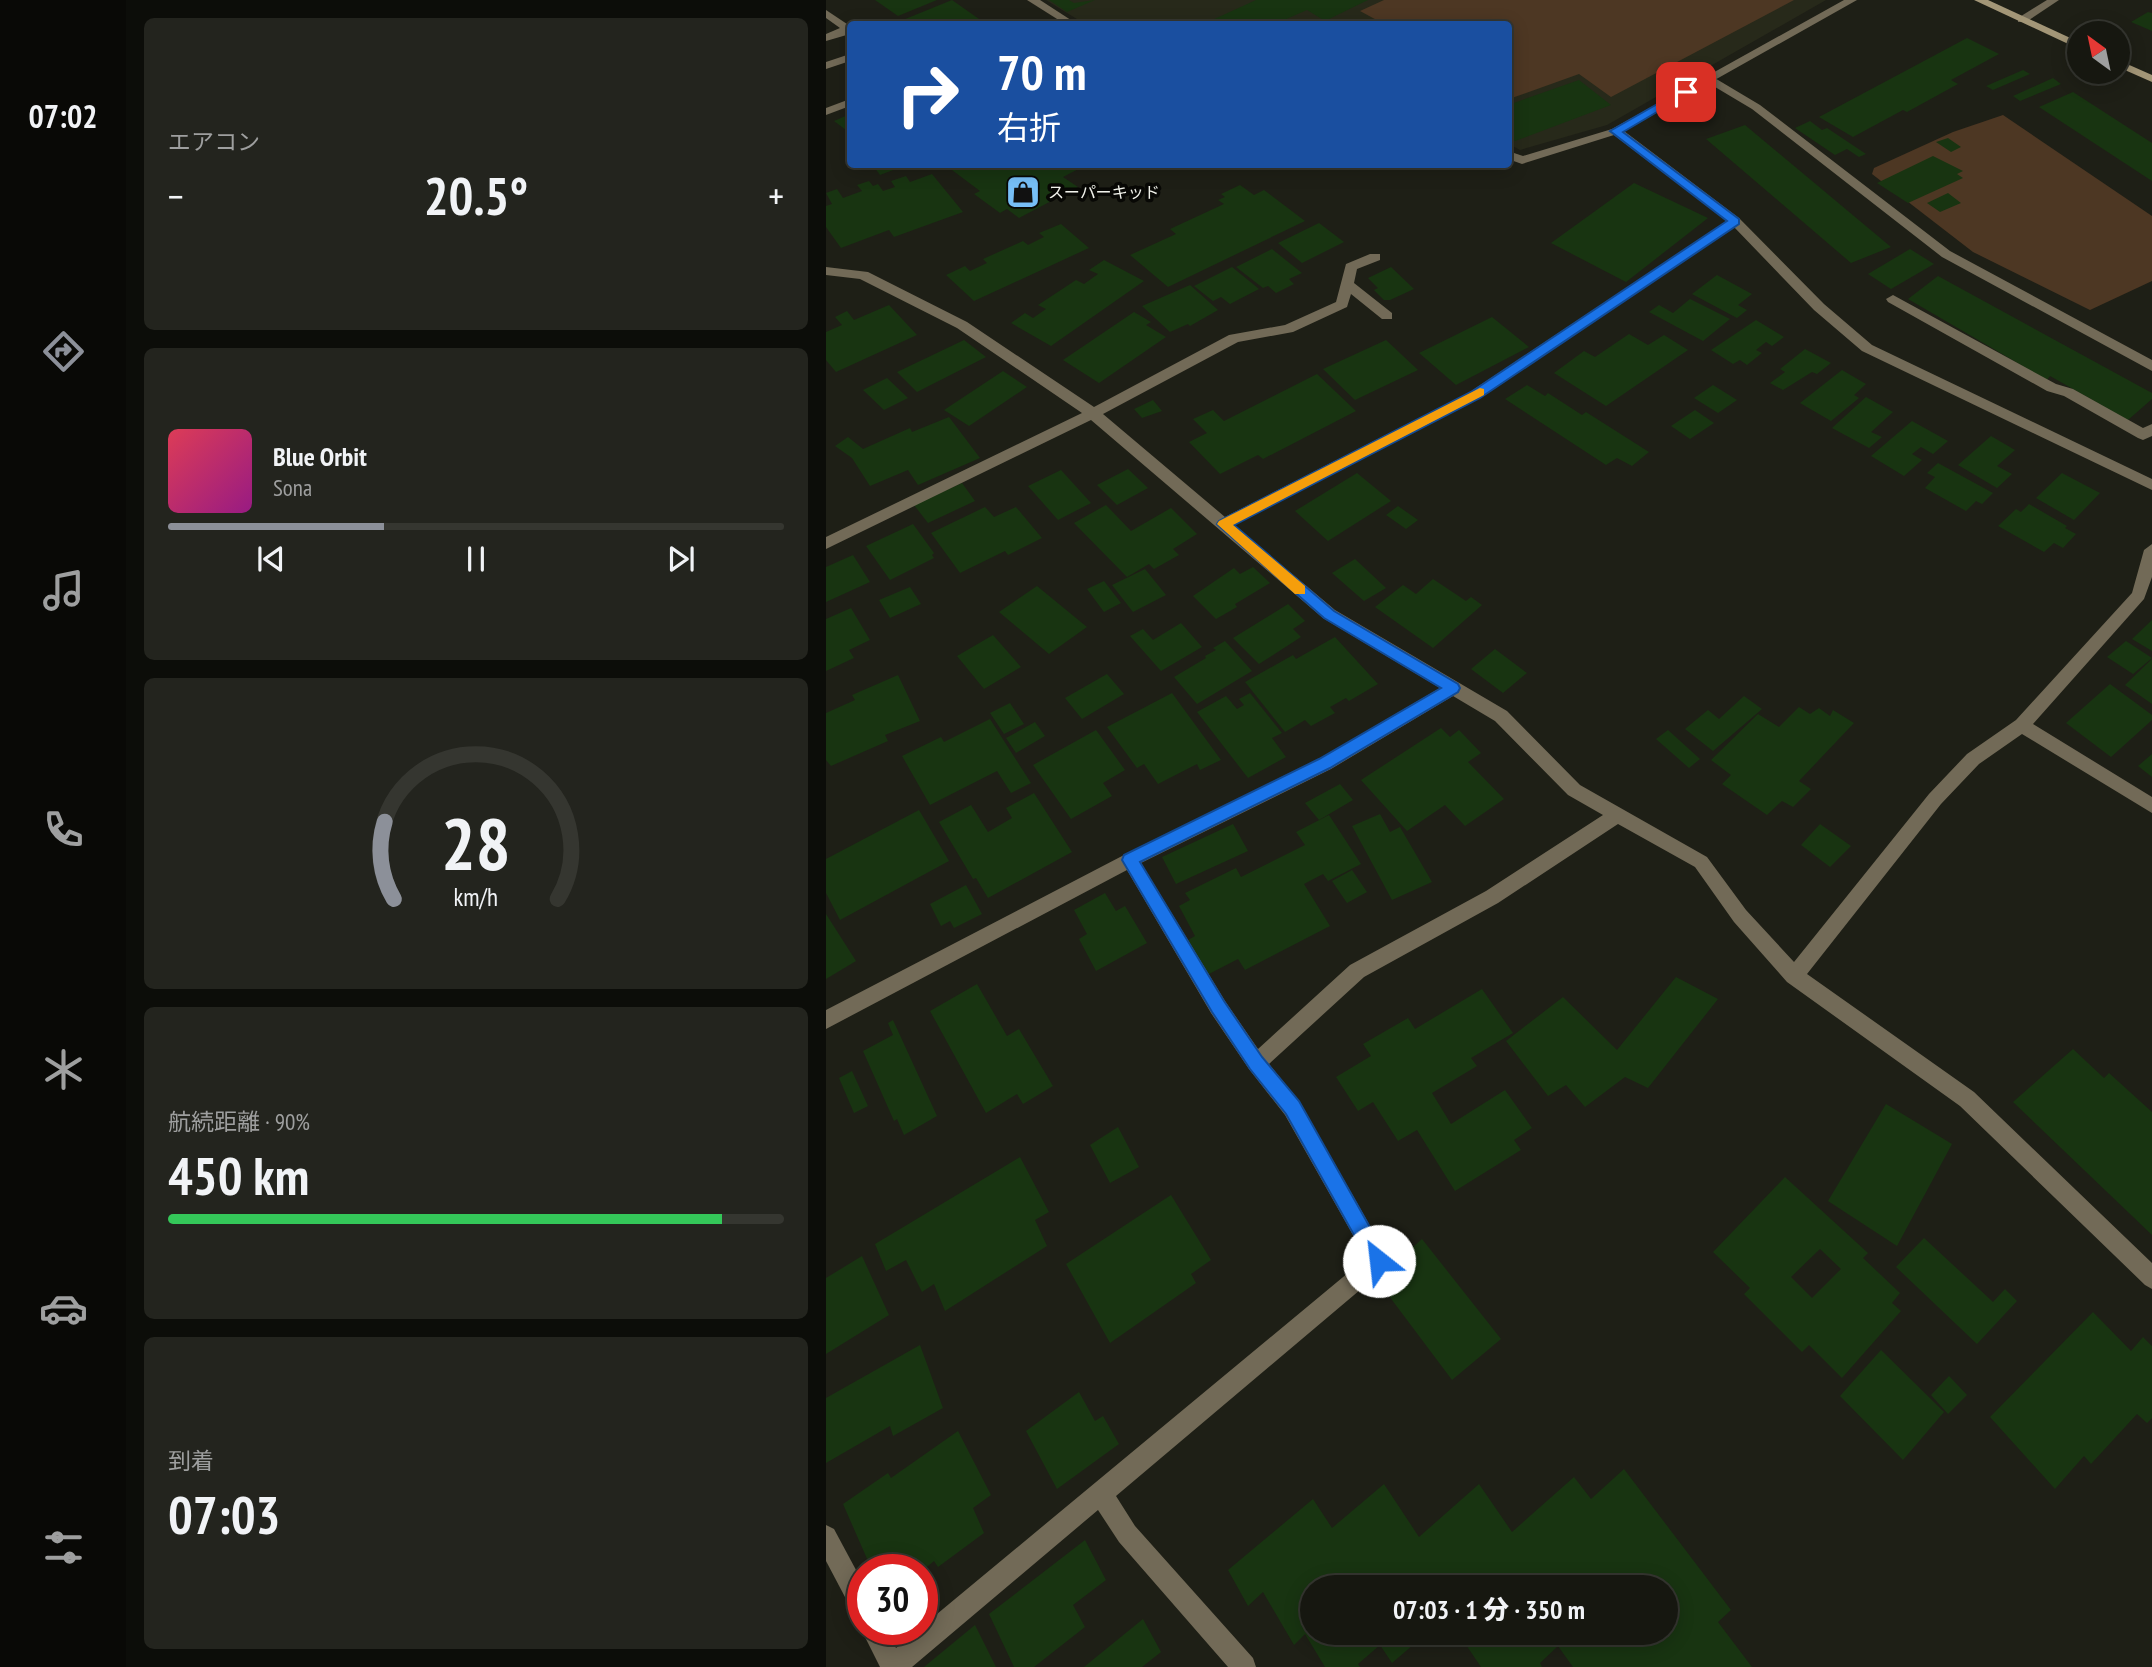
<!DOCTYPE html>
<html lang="ja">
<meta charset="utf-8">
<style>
body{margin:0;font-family:"PT Sans Narrow","Noto Sans JP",sans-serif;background:#23241e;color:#f1f3f6;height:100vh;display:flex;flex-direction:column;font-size:26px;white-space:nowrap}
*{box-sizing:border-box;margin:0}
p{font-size:23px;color:#9e9f9f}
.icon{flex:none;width:38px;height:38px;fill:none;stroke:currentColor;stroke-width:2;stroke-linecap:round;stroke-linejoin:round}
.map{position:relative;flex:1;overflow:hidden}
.details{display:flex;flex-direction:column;gap:18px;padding:18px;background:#0c0d09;width:700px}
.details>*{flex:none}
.guide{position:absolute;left:21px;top:21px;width:665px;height:147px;border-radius:7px;box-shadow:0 4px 18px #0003,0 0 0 2px #353630;background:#1a4fa0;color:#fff;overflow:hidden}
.needle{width:46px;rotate:327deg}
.buttons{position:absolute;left:1241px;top:21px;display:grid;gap:14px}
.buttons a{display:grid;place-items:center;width:63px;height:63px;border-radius:50%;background:#161710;box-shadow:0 4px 18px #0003,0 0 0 2px #353630;font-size:35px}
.speed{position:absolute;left:21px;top:1554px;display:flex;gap:14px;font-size:35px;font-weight:700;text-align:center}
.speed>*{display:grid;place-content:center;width:91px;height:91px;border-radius:50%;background:#161710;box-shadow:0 4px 18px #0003,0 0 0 2px #353630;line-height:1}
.speed .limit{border:10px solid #d22;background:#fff;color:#111}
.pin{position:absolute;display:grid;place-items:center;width:60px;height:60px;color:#fff;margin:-30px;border-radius:14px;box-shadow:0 4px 10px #0006}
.me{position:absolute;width:77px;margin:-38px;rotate:331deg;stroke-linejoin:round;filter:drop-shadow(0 0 5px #0008)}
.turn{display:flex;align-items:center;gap:24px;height:147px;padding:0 35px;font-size:32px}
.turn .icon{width:91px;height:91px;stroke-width:2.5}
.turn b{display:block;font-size:49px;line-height:60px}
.big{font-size:52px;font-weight:800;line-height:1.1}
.details .card{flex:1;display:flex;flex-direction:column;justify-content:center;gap:10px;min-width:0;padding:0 24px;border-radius:10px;background:#23241e}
.details .dial{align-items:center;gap:0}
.dial svg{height:182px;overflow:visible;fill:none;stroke:#353630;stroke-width:7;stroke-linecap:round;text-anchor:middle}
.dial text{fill:#f1f3f6;stroke:none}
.song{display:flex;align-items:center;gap:21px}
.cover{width:84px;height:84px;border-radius:10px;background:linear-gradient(135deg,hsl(350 70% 55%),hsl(310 70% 35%))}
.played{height:7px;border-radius:4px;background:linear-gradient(90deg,#8c9099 35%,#353630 35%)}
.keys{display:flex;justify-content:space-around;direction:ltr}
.heat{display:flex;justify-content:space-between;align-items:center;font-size:38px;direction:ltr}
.charge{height:10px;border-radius:5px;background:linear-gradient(90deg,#34c759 90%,#353630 0)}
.trip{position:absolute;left:474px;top:1575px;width:378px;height:70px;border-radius:35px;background:#161710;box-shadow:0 4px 18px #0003,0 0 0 2px #353630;font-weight:800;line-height:70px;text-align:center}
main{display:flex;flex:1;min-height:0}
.tabs{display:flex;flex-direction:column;width:126px;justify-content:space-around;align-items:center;background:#090906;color:#9e9f9f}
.tabs .icon{width:49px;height:49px}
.tabs .selected{color:#8c9099}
.tabs b{font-size:32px;color:#f1f3f6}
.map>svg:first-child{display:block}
.built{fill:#27291a}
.green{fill:#4d3723}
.building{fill:#183411;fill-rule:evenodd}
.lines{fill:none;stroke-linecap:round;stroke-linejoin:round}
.lane{fill:#726a57;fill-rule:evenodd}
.street{fill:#726a57;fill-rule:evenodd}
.secondary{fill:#a39677;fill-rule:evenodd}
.route{fill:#1a73e8;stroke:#114b97;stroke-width:2}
.slow{fill:#f59e0b}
.labels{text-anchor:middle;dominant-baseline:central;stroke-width:7;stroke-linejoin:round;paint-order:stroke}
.far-poi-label{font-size:16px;fill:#f2f3ec;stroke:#080805;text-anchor:start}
</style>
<main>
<nav class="tabs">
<b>07:02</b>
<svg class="icon selected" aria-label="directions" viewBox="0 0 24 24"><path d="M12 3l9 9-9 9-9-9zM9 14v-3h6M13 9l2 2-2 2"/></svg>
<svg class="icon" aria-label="music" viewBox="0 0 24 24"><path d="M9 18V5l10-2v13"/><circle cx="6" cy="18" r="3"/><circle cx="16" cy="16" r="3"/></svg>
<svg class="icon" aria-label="phone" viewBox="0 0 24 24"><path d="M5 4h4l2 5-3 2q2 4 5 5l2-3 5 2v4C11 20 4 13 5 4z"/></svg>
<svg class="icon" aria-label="climate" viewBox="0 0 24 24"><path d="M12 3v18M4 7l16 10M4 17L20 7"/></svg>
<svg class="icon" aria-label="car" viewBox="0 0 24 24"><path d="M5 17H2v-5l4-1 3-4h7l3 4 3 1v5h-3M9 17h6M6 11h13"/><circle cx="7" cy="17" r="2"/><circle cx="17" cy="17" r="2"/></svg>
<svg class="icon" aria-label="filters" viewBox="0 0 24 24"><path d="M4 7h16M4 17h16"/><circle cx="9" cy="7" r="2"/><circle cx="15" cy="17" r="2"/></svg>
</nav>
<section class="details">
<div class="card"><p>エアコン</p>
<div class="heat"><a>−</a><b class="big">20.5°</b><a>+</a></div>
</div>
<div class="card">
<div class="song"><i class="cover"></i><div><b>Blue Orbit</b><p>Sona</p></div></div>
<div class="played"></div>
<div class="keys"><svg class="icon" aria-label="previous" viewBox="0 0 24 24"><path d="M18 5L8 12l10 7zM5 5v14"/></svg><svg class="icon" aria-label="pause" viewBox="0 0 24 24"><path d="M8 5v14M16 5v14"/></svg><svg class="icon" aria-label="next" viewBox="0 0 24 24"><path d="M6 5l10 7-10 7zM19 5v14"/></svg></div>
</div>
<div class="card dial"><svg viewBox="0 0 100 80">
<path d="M14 69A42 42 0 1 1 86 69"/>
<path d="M14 69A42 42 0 0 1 10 35" stroke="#8c9099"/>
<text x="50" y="56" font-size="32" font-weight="700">28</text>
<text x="50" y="72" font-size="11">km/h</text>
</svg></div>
<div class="card"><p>航続距離 · 90%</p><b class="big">450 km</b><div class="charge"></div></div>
<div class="card"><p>到着</p><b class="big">07:03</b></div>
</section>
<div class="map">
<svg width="1326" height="1667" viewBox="0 0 1326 1667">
<rect width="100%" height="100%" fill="#1e1f16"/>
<path class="built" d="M220 0H1000L781 125 694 150 683 144 682 24H259Z"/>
<g class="green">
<path d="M558 0H968L785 97 753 74 683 99 682 24H558L534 11Z"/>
<path d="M1177 115 1326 216V281L1264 310 1147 252 1046 174 1048 168 1127 132Z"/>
</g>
<g class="building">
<path d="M49 0H111L72 16Z"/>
<path d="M126 0 153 19 140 24H67Z"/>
<path d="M223 0H243L248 3 269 0 241 12Z"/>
<path d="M430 0H542L499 21 481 10 449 24H389L384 21Z"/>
<path d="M1322 12 1326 13V31L1305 22Z"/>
<path d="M1141 38 1173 54 1125 80 1132 84 1081 112 1077 110 1027 137 993 117Z"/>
<path d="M1197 70 1204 74 1167 90 1160 86Z"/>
<path d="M1227 78 1235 84 1194 101 1187 96Z"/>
<path d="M753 80 785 105 689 141 682 136V105Z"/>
<path d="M1247 92 1326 143V181L1213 107Z"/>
<path d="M24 114V133L8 121Z"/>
<path d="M984 121 996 130 1001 128 1040 154 1033 157 1021 149 1009 155 969 128Z"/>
<path d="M919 125 1065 247 1025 263 880 139Z"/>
<path d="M1122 138 1135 147 1125 152 1110 142Z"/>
<path d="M1107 156 1137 171 1131 174 1137 178 1082 203 1051 183Z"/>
<path d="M46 164H73L75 167 54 175Z"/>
<path d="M118 164H262L237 177 252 187 193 218 181 209 174 213 148 194 154 191Z"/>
<path d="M106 174 137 212 68 237 63 230 15 248 0 227V206L6 204 0 193 11 189 17 198 36 191 31 185 43 181 47 186 52 184 57 191 69 187 65 181 80 176 84 182Z"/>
<path d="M808 183 882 218 800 282 725 243Z"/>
<path d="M414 185 428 195 438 190 479 221 342 287 304 255 350 234 344 229 398 204 392 200 399 197 395 194Z"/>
<path d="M1122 193 1135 203 1114 212 1101 203Z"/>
<path d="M493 223 518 242 476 263 452 243Z"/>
<path d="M235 224 263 248 148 301 120 275 139 266 144 271 161 263 157 259 197 241 202 245 218 237 213 233Z"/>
<path d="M446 249 476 273 463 279 468 284 450 293 442 286 437 288 410 267Z"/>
<path d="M1084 249 1108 264 1065 289 1042 274Z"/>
<path d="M278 260 318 281 225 346 185 323 199 313 207 318 220 309 212 305 250 280 258 284 272 274 263 270Z"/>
<path d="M406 267 433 289 404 304 395 297 387 301 368 286Z"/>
<path d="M565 267 588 289 564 300H558L548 290 552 288 542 278Z"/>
<path d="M891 275 926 294 912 305 921 310 911 318 866 294Z"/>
<path d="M1112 276 1326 393V399L1302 420 1224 376 1221 380 1082 299Z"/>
<path d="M364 285 392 310 364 326 362 324 344 332 316 306Z"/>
<path d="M864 299 904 319 877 341 823 312 833 305 847 313Z"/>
<path d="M63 305 91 335 10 372 0 360V332L16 325 9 317 21 311 28 320Z"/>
<path d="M308 312 325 322 320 325 340 337 273 383 237 360Z"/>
<path d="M666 317 703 347 630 385 593 353Z"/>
<path d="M930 320 958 337 946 346 940 342 930 350 936 353 921 365 914 360 907 364 885 350Z"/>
<path d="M803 334 822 345 838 335 862 350 780 406 728 373 758 351 769 357Z"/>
<path d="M138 340 160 357 91 392 71 372Z"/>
<path d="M560 340 592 370 529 400 497 369Z"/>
<path d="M979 349 1005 363 991 374 986 372 957 390 944 383 959 372 954 369Z"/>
<path d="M1016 370 1040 384 1028 395 1033 398 1005 421 974 403Z"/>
<path d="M177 371 201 387 143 426 118 410Z"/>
<path d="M491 374 530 411 437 459 432 455 394 474 363 442 381 433 367 419 387 410 398 421Z"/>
<path d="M61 378 82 398 58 410 37 390Z"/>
<path d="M701 385 719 396 722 393 756 415 760 412 823 452 806 466 791 458 780 465 679 399Z"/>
<path d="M887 385 911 400 892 413 868 398Z"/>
<path d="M1040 397 1067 412 1045 432 1056 437 1043 448 1006 428Z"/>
<path d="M327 400 336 411 316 418 308 409Z"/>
<path d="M869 410 888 423 864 439 845 426Z"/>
<path d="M123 417 154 458 92 485 82 470 44 486 26 458 9 446 22 437 37 449 84 428 86 432Z"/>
<path d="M1086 421 1122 441 1107 454 1095 447 1086 454 1096 460 1078 476 1045 456Z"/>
<path d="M1165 436 1189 450 1171 466 1186 474 1171 488 1132 465Z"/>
<path d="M1112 463 1167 493 1156 504 1150 501 1140 511 1099 488 1109 477 1101 473Z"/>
<path d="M302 469 322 488 291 505 271 485Z"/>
<path d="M235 470 265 503 232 520 202 486Z"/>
<path d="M531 473 565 501 502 541 469 511Z"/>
<path d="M1236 473 1274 493 1248 520 1210 498Z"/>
<path d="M136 483 149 501 102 523 88 505Z"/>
<path d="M1203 504 1241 526 1239 528 1250 534 1237 548 1228 543 1218 552 1172 526 1190 509 1195 512Z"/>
<path d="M280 505 305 531 345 508 371 534 347 549 353 555 328 569 323 564 301 577 248 523Z"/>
<path d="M572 506 592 520 580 529 560 515Z"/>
<path d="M159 507 168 517 190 507 216 538 182 555 179 551 134 573 105 533Z"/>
<path d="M87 524 108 553 106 555 108 558 64 580 40 546Z"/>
<path d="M27 555 44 582 0 602V567Z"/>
<path d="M529 559 560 588 538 601 506 573Z"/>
<path d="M427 567 444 583 409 604 411 607 390 619 367 596 408 568 414 574Z"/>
<path d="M319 569 340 595 307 612 286 585Z"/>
<path d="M607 579 640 601 645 597 656 605 607 648 549 607 577 585 590 594Z"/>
<path d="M278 581 295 603 278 612 261 589Z"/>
<path d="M211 586 261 627 223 654 173 612Z"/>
<path d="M84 587 95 604 64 618 53 600Z"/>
<path d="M462 604 479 621 467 629 475 637 433 664 407 638Z"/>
<path d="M25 608 44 640 23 650 28 658 0 671V619Z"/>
<path d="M1326 620V651L1306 639Z"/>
<path d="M355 623 376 647 335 671 304 636 317 629 327 640Z"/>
<path d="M167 635 195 667 158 689 131 656Z"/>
<path d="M509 637 552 684 523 701 520 698 504 707 509 713 485 726 479 720 459 732 419 682 467 655 470 659Z"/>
<path d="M399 641 426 671 371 704 348 677 380 658 379 656 390 650 387 648Z"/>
<path d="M1300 641 1326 658 1307 674 1281 657Z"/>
<path d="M669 649 701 673 677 693 645 669Z"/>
<path d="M1326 659V704L1299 685Z"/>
<path d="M281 674 298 694 256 719 239 698Z"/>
<path d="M72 675 94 721 59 735 62 741 5 766 0 760V713L29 700 26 695Z"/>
<path d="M1284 684 1326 715V720L1285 757 1240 723Z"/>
<path d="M346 693 395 760 374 770 371 764 332 784 318 764 311 768 281 727Z"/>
<path d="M424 693 456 733 446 738 460 757 422 778 371 712 400 696 411 709 418 705 413 699Z"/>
<path d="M918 696 936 709 887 751 859 729 882 710 893 719Z"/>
<path d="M184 703 198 724 178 734 164 713Z"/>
<path d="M973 707 984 714 993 708 1004 716 1007 710 1028 723 973 781 985 789 967 807 956 801 941 815 896 784 905 775 885 760 932 714 953 727Z"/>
<path d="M164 719 205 783 185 793 171 771 104 805 76 756 115 737 118 742Z"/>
<path d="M209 722 219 736 190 753 180 738Z"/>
<path d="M615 728 624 737 633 730 655 753 642 762 678 799 639 826 619 805 581 831 535 780Z"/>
<path d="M270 730 299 770 277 783 286 796 245 819 207 765Z"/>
<path d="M842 730 874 759 863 768 830 739Z"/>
<path d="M1326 754V777L1312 766Z"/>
<path d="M514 784 527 800 493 820 479 803Z"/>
<path d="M208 793 246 852 162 898 150 878 147 879 113 822 145 805 162 832 186 818 180 808Z"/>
<path d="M93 810 123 861 14 920 0 893V859Z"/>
<path d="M554 814 564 832 574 827 606 882 566 900 526 826Z"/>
<path d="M503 815 535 864 502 881 497 874 478 884 504 926 419 970 412 959 381 975 362 940 369 936 353 906 364 900 359 893 410 868 415 877 479 845 470 832Z"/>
<path d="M407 824 422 851 350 884 336 857Z"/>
<path d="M994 824 1025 846 1004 867 975 845Z"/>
<path d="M526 870 541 892 521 903 506 881Z"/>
<path d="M140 885 156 914 128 928 124 921 115 926 104 904Z"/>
<path d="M279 893 290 911 299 906 321 943 270 971 253 939 261 934 248 910Z"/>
<path d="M0 914 30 961 0 979Z"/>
<path d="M850 977 892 999 822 1088 799 1077 759 1107 740 1085 722 1096 680 1041 737 997 791 1050Z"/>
<path d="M151 984 181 1036 193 1029 227 1086 197 1104 191 1094 160 1113 104 1011Z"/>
<path d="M656 989 687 1033 645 1058 651 1066 606 1093 625 1124 679 1090 706 1128 688 1140 695 1150 629 1191 591 1130 572 1141 547 1102 532 1111 510 1077 545 1056 537 1044 582 1018 589 1029Z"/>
<path d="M67 1020 111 1116 78 1135 71 1119 68 1121 37 1051 67 1035 62 1023Z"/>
<path d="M1247 1049 1278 1078 1283 1073 1326 1112V1235L1187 1102Z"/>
<path d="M26 1071 42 1106 28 1113 13 1078Z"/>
<path d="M1060 1104 1126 1144 1071 1246 1002 1201Z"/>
<path d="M292 1127 313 1167 284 1183 264 1145Z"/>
<path d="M194 1157 223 1212 209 1220 221 1246 119 1311 108 1284 96 1292 80 1260 60 1271 49 1244Z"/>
<path d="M959 1177 1042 1253 1037 1258 1074 1293 1066 1303 1075 1311 1016 1378 983 1345 976 1352 918 1294 924 1288 887 1252ZM994 1249 1015 1269 986 1298 965 1277Z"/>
<path d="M345 1195 385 1260 365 1274 370 1283 284 1343 240 1264Z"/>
<path d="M1098 1238 1167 1302 1179 1289 1191 1301 1151 1344 1070 1267Z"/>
<path d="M596 1239 675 1339 626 1380 557 1288 560 1271Z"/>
<path d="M36 1256 63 1315 0 1354V1278Z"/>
<path d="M1267 1312 1305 1351 1317 1337 1326 1346V1418L1321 1423 1311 1414 1265 1464 1258 1456 1229 1489 1164 1417Z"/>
<path d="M94 1345 117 1408 67 1436 64 1426 0 1463V1398Z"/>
<path d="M1055 1350 1118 1412 1077 1460 1014 1396Z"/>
<path d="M1123 1376 1141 1395 1122 1414 1105 1395Z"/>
<path d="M253 1392 269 1421 277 1416 293 1444 231 1489 200 1431Z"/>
<path d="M132 1431 165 1495 147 1508 158 1533 112 1567 108 1561 97 1570H46L17 1504 62 1473 65 1478Z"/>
<path d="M798 1469 905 1610 892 1622 926 1667H747L732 1646 714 1663 716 1667H655L632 1633H840V1587H486V1633H601L566 1663 554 1645 532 1664 534 1667H499L479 1634 468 1645 437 1592 422 1606 402 1570 487 1499 506 1528 558 1484 593 1537 653 1484 686 1532 748 1477 765 1499Z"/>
<path d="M259 1540 280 1580 247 1605 259 1627 208 1667H188L163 1614Z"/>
<path d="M317 1619 335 1652 316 1667H258Z"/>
<path d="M149 1625 170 1667H98Z"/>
</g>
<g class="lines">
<g class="lane">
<path d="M0 10 24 26V34L0 41V34L14 28 0 18Z"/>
<path d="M24 54V61L0 69V62Z"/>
<path d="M879 77H887L934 105 1124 251 1326 360V371L1116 257 926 109 879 81Z"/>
<path d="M24 99V106L0 115V108Z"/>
<path d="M1067 295 1230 384 1247 389 1317 428 1326 424V436L1317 440 1312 438 1238 396 1221 391 1062 302 1060 299Z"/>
</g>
<g class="street">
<path d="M201 0H214L251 24H239Z"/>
<path d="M1018 0H1031L798 131 913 218 998 304 1046 345 1326 479V490L1036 351 988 310 908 227 654 398 408 525 509 610 681 711 754 785 881 857 920 910 968 962 1103 794 1141 754 1190 720 1306 593 1318 550 1326 544V577L1318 599 1207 724 1326 797V813L1196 734 1153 764 1115 804 981 974 1148 1092 1326 1263V1289L1319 1285 1134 1106 961 982 908 922 869 867 792 824 672 903 538 977 443 1064 473 1101 564 1261 560 1268 290 1496 309 1526 427 1658 430 1667H402L293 1542 272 1510 86 1667H54L35 1629 37 1625V1629H60L70 1648 540 1258 459 1115 423 1069 385 1013 301 870 0 1029V1010L298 855 493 759 614 688 497 618 265 420 0 549V537L256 413 131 328 34 279 0 275V267L42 272 141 322 268 407 403 335 459 325 510 302 520 264 544 254H554V260L531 269 528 283 566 313V319H556L525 294 521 307 467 332 412 342 277 414 399 517 644 392 901 221 788 135 696 164 682 159V151L697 156 786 129ZM627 696 669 721 742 795 777 815 660 891 524 965 432 1049 399 1001 315 863 505 769Z"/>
<path d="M1221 0H1233L1200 22H1192V18Z"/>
<path d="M0 1525 8 1529 37 1583V1620L29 1616 0 1561Z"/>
</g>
<g class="secondary">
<path d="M1148 0H1162L1253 42V49Z"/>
<path d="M1292 60 1326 75V82L1292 67Z"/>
</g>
</g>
<path class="route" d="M856 90 865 92 797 132 913 219V224L654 398 408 525 508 611 632 684 634 688 632 692 504 768 314 862 398 1001 436 1057 473 1101 559 1254 562 1261 559 1267 553 1270 546 1267 460 1114 424 1069 386 1012 296 860 298 855 493 759 615 688 498 618 391 524 393 521 645 392 901 221 784 131Z"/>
<path class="slow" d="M654 388 658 389V395L407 525 479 586V594H469L391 524 393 521Z"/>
<defs>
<g id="shop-square" transform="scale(1.75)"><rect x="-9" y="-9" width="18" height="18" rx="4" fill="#77bff7" stroke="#080805"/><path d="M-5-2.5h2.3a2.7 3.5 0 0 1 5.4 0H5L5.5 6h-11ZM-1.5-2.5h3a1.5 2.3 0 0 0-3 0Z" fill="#111"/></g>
</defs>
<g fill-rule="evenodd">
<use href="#shop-square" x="197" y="192"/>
</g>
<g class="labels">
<g class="far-poi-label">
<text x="222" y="192">スーパーキッド</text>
</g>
</g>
</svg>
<div class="buttons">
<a><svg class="needle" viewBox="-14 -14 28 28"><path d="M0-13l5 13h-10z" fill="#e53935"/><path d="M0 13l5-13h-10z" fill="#9e9f9f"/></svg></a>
</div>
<div class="speed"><div class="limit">30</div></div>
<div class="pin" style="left:860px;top:92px;background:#d93025"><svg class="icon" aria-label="arrive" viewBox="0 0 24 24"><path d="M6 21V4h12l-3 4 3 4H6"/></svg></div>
<svg class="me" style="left:553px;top:1261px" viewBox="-20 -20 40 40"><circle r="19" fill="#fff"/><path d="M0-13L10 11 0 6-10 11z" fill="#1a73e8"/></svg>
<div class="trip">07:03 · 1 分 · 350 m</div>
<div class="guide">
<div class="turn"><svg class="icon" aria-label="right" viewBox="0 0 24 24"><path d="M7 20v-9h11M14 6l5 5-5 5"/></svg><div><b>70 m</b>右折</div></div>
</div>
</div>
</main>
